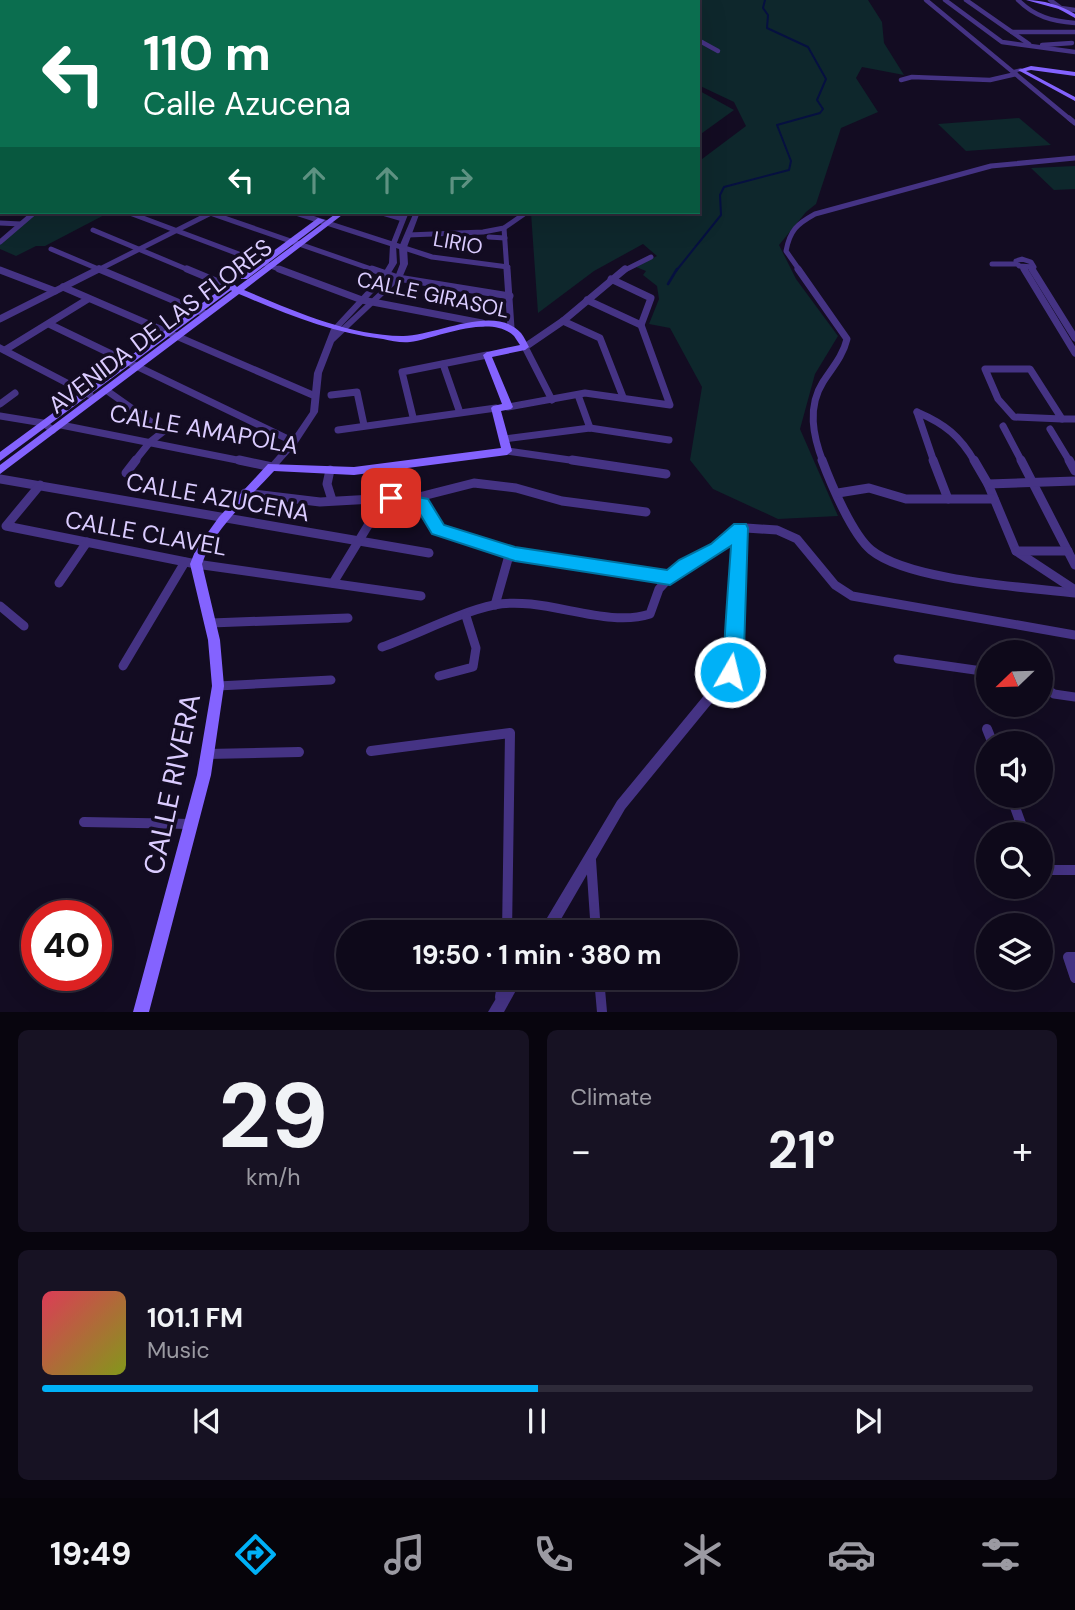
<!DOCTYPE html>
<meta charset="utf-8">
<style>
body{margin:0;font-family:"DM Sans",sans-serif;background:#171223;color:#f1f3f6;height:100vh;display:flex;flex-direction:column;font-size:26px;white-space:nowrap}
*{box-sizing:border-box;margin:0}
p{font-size:23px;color:#9b9aa2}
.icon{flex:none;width:38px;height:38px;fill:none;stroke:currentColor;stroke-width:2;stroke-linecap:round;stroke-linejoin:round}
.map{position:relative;height:1012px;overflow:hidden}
.panel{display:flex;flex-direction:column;gap:18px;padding:18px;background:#08050e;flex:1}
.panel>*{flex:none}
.top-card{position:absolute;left:0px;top:0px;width:700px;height:214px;box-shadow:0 7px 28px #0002,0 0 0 2px #2e2a39;background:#0b6e4f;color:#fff;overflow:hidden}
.needle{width:46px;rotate:247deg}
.tools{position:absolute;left:976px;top:640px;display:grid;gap:14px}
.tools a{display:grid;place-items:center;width:77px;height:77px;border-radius:50%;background:#0e091a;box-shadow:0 7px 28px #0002,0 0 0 2px #2e2a39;font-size:35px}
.speed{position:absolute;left:21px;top:900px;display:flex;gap:14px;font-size:35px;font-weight:700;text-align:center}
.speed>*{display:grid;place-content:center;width:91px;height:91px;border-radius:50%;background:#0e091a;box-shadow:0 7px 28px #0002,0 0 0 2px #2e2a39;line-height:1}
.speed .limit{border:10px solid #d22;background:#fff;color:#111}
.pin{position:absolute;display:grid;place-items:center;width:60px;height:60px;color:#fff;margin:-30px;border-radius:14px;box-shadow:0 4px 10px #0006}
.me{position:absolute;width:77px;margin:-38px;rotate:8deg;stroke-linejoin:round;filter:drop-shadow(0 0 5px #0008)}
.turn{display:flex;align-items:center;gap:24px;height:147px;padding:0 28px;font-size:32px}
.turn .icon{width:91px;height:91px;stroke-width:2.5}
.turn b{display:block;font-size:49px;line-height:60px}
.lanes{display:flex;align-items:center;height:66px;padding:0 28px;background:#0003;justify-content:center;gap:35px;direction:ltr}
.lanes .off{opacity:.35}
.big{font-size:52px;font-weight:700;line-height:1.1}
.panel .tile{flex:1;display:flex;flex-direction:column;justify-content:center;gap:10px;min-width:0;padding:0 24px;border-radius:10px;background:#171223}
.panel .dial{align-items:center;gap:0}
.dial b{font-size:91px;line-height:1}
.song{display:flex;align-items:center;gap:21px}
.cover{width:84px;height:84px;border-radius:10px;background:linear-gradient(135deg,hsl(350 70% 55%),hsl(70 70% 35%))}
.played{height:7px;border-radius:4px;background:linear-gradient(90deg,#00b1f7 50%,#2e2a39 50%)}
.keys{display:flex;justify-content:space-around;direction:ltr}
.heat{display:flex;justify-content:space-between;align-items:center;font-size:38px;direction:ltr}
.panel .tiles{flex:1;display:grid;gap:18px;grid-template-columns:1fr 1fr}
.tile:last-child{grid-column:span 2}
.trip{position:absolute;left:336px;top:920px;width:402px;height:70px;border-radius:35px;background:#0e091a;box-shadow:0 7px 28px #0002,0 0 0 2px #2e2a39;font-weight:700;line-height:70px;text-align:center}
.dock{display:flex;height:112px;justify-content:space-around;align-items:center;background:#06040a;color:#9b9aa2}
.dock .icon{width:49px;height:49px}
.dock .current{color:#00b1f7}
.dock b{font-size:32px;color:#f1f3f6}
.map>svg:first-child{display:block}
.green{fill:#0e272c}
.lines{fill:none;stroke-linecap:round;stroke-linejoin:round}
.stream-far1{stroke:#061040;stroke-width:2}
.stream{stroke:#061040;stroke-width:2.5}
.minor-far4{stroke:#453384;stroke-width:4.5}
.minor-far3{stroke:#453384;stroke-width:5}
.minor-far2{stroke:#453384;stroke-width:7}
.minor-far1{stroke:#453384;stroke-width:9}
.minor{stroke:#453384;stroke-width:10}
.tertiary{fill:#453384;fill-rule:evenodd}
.secondary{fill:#8463ff;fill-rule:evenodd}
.route{fill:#00b1f7;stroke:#0073a1;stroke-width:2}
.labels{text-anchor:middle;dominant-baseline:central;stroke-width:7;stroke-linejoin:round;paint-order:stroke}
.far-street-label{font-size:21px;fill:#dbccff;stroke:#130c22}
.street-label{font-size:24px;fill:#dbccff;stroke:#130c22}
.near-street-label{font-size:28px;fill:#dbccff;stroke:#130c22}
</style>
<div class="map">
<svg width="1075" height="1012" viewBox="0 0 1075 1012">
<rect width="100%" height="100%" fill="#130c22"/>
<g class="green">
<path d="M475 0H868L882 22 884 43 904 75 862 67 856 78 878 112 841 128 816 204 806 212 779 245 796 279 838 336 815 374 800 429 838 516 778 519 713 489 690 460 702 387 670 328 649 324 659 299 657 286 643 275 646 271 636 267 657 256 643 244 594 271 538 313 531 213 698 212V162L746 126 734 102 698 85V2Z"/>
<path d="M698 90 734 110 698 136Z"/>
<path d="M1019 118 1051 145 966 151 938 124Z"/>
<path d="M1075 166V189L1054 190 1031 168Z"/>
<path d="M38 212H110L45 246H36L16 256 0 249V244Z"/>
</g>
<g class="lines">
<path class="stream-far1" d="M676 271 721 215 720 195 724 187 789 170 791 161 777 125 820 113 823 109 817 100 826 79 808 47 767 28 768 15 763 8 765 0"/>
<path class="stream" d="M668 284 677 269"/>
<g class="minor-far4">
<path d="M284 0H287"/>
<path d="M465 0 467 2"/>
<path d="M483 0 487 2"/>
<path d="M508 0 525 1"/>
<path d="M631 0 634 2"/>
<path d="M926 0 1071 120"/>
<path d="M945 0 1002 42 1075 52"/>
<path d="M966 0 1029 44"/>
<path d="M1018 0C1035 17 1052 21 1075 23"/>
<path d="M1050 0 1061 8 1075 10"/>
<path d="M553 2 561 0"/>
<path d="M610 2 619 0"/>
<path d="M0 18 2 16"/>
<path d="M1012 32H1075"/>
<path d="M698 40 718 51"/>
<path d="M1042 45 1072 43"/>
<path d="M901 80 912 77 990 80 1016 74"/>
</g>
<g class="minor-far3">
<path d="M1069 118 1075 123"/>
<path d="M0 174 2 172"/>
<path d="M127 212 284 271"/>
<path d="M207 212 377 271"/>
<path d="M293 212 432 257 508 267"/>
<path d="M379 212 403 219"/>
<path d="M420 212H464"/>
<path d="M0 223 21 224"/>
<path d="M504 228 507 271"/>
<path d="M93 230 191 271"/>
<path d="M408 235 483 232 504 228 527 212"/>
<path d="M489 237 505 238"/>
<path d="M0 242 35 212"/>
<path d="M51 249 103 271"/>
<path d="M1022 259 1031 262 1034 267 1019 266 1016 261Z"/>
<path d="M992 264H1016"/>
<path d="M1023 268 1025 271"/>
<path d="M96 271 213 212"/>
<path d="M623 271 651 257"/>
<path d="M800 271 786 251C790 230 797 224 815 214L991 166 1075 158"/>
</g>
<g class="minor-far2">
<path d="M99 269 206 314"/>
<path d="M187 269 230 287"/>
<path d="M279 269 362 300 482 323"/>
<path d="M372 269 398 278 510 296"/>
<path d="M507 269 511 328"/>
<path d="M798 269 847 339C843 356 832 368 823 382 807 407 813 436 823 462"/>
<path d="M1024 269 1075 353"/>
<path d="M1032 269 1075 338"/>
<path d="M0 270 55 291"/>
<path d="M611 279 651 298 641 325"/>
<path d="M63 287 315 396"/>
<path d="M0 319 99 269"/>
<path d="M563 321 600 338 623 397"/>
<path d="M49 324 294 442"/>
<path d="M0 348 90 395"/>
<path d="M5 350 88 299"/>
<path d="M443 364 459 410"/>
<path d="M985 369H1030L1062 419 1014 417 998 399Z"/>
<path d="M106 390 164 431 150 442 134 462"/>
<path d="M331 395 357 392 364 425"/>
<path d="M578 395 590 428"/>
<path d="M552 400 525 347 563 321 625 269"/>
<path d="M0 404 15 393"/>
<path d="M508 407 585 393 670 405 641 325 587 300"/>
<path d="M917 412C945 424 960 436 975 462"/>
<path d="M917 412 934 462"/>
<path d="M0 416 43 423 53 430"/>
<path d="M413 417 402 372 487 355"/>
<path d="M1062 419H1075"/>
<path d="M61 425 247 462"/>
<path d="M1003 426 1022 462"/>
<path d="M1050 429 1070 462"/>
<path d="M338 430 496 408"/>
<path d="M504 439 590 428 669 440"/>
<path d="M507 451 584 462"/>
</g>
<g class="minor-far1">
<path d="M239 460 272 467"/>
<path d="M572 460 666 474"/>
<path d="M822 460C831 484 852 534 871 550 909 581 1024 587 1075 593"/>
<path d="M933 460 948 499"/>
<path d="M974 460 988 484 1016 551 1075 590"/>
<path d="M1021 460 1075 565"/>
<path d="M1069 460 1075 471"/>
<path d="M330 470 327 484 332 500"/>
<path d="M126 473 136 460"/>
<path d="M0 479 429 553"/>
<path d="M988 484 1075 481"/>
<path d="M40 485 6 526 196 564 421 596"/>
<path d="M245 493 320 502 391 498 423 504 438 530 515 554 670 578"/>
<path d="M838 493 869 488 906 499H994"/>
<path d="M1016 551H1068"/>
<path d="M59 583 87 542"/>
<path d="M333 583 372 519 407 500 474 483 516 488 562 501 646 512"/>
<path d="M495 605 508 559 515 554"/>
<path d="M0 606 24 626"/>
<path d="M211 623 348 618"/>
<path d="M382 647C416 635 460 612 494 605 543 595 605 629 650 614L659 589 671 576 716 550 733 533 746 528 777 530 797 539 835 585 852 596 1075 635"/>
<path d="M898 659 989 672"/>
<path d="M123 666 185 562"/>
<path d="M439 676 473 667 476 648 466 616"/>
<path d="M1041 685 1054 694 1075 697"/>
<path d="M218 686 331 680"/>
</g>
<g class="minor">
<path d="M987 729 993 744"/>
<path d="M371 751 510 733 507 933"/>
<path d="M207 754 299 752"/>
<path d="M1011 796 1025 835"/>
<path d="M84 822 191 824"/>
<path d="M591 860 596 933"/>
<path d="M1041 870H1075"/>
<path d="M1075 957H1068L1075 978"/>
<path d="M599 978 602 1012"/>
<path d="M500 997 503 978"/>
</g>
<g class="tertiary">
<path d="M1021 68 1024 70 1023 71 1012 73 1009 71Z"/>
<path d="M403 212H409L396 245 397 263 389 276 338 330 395 277 400 264 399 247 414 212H420L407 247 408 264 402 278 334 342 322 373 318 412 297 444 275 469H269L267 467 269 465 291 440 310 412 314 373 331 329 383 273 389 263 390 245Z"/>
<path d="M740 524 743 525 745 528 741 651 734 676 625 809 553 933H538L617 801 725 670 729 651 735 528 737 525Z"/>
<path d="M508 978H523L504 1012H488Z"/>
</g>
<g class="secondary">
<path d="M1026 0C1043 0 1060 5 1075 14V18L1059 9Z"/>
<path d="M1031 66 1075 72V76L1031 70 1026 71 1075 97V101L1018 70Z"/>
<path d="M338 212H346L244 290C294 311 347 335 402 336 434 337 494 303 521 333 524 337 527 343 529 347L525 350 492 357 513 407 511 409 501 411 512 451 507 455 354 475 274 471C250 497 213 530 202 564L220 640 224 686 211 775 149 1012H133L197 775 212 686 208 640 190 564 196 549 219 517 268 464 354 467 501 448 491 408 493 406 502 404 483 355 487 352 520 345C518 342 516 339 514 336 491 313 437 338 410 342 401 343 392 341 383 339 332 333 286 314 239 294L0 474V465L232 291 231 290 0 461V452L228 284H234L237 287Z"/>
<path d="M318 218 325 220 247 279H241V275Z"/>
</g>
</g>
<path class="route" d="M391 492 428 499 444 525 515 547 667 570 679 560 711 544 734 524H746L748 528 744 650 737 678 730 680 724 678C721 671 730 564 731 546L670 585 515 561 432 534 417 509 386 502V494Z"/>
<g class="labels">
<g class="far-street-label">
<text transform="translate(458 243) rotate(10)">LIRIO</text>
<text transform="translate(433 295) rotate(12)">CALLE GIRASOL</text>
</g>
<g class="street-label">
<text transform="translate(160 326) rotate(-37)">AVENIDA DE LAS FLORES</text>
<text transform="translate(204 429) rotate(10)">CALLE AMAPOLA</text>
<text transform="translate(218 497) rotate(10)">CALLE AZUCENA</text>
<text transform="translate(146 533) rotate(10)">CALLE CLAVEL</text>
</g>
<g class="near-street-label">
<text transform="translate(172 784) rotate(-78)">CALLE RIVERA</text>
</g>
</g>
</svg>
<div class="tools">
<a><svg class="needle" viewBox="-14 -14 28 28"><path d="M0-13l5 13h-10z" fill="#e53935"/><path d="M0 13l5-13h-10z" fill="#9b9aa2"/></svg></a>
<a><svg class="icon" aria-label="sound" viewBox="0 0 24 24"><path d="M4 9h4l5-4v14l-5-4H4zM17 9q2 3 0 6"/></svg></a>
<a><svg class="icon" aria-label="search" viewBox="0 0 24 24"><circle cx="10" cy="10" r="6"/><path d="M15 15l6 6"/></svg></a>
<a><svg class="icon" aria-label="layers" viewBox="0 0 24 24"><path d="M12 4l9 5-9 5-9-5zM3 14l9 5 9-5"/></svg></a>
</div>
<div class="speed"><div class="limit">40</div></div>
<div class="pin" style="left:391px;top:498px;background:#d93025"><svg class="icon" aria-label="arrive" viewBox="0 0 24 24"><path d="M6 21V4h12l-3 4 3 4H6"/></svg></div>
<svg class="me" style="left:730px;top:672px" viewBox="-20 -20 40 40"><circle r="17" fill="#00b1f7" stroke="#fff" stroke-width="3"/><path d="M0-11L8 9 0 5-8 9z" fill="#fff"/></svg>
<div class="trip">19:50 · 1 min · 380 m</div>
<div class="top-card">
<div class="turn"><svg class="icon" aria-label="left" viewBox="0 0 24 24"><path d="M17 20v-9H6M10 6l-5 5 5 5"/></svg><div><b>110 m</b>Calle Azucena</div></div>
<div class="lanes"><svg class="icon" aria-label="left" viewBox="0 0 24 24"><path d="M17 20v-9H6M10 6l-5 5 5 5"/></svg><svg class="icon off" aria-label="ahead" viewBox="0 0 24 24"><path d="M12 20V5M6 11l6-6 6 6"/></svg><svg class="icon off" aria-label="ahead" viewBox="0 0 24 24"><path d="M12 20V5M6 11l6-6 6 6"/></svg><svg class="icon off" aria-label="right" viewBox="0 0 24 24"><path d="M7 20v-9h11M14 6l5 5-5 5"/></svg></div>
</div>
</div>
<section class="panel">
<div class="tiles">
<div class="tile dial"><b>29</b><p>km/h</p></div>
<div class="tile"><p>Climate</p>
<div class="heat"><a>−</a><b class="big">21°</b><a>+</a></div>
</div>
<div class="tile">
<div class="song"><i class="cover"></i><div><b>101.1 FM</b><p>Music</p></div></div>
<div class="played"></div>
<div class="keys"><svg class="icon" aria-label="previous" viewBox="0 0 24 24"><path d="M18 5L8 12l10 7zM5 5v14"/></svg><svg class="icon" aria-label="pause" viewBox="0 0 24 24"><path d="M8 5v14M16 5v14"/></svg><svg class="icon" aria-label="next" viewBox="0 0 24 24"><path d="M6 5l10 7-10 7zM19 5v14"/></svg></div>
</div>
</div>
</section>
<nav class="dock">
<b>19:49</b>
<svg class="icon current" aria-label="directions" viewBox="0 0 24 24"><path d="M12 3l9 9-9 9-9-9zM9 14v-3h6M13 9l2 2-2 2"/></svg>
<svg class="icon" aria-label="music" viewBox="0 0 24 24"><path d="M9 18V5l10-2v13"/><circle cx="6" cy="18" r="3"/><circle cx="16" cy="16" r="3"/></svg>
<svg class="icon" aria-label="phone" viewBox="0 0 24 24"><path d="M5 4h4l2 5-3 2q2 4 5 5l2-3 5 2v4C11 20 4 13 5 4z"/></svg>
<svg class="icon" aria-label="climate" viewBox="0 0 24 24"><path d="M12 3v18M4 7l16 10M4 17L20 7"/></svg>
<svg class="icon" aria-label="car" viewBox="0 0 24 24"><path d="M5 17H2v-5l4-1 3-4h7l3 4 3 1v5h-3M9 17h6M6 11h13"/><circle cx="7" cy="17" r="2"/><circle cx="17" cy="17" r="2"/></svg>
<svg class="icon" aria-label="filters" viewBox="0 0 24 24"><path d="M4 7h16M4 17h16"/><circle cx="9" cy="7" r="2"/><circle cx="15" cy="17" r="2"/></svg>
</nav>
